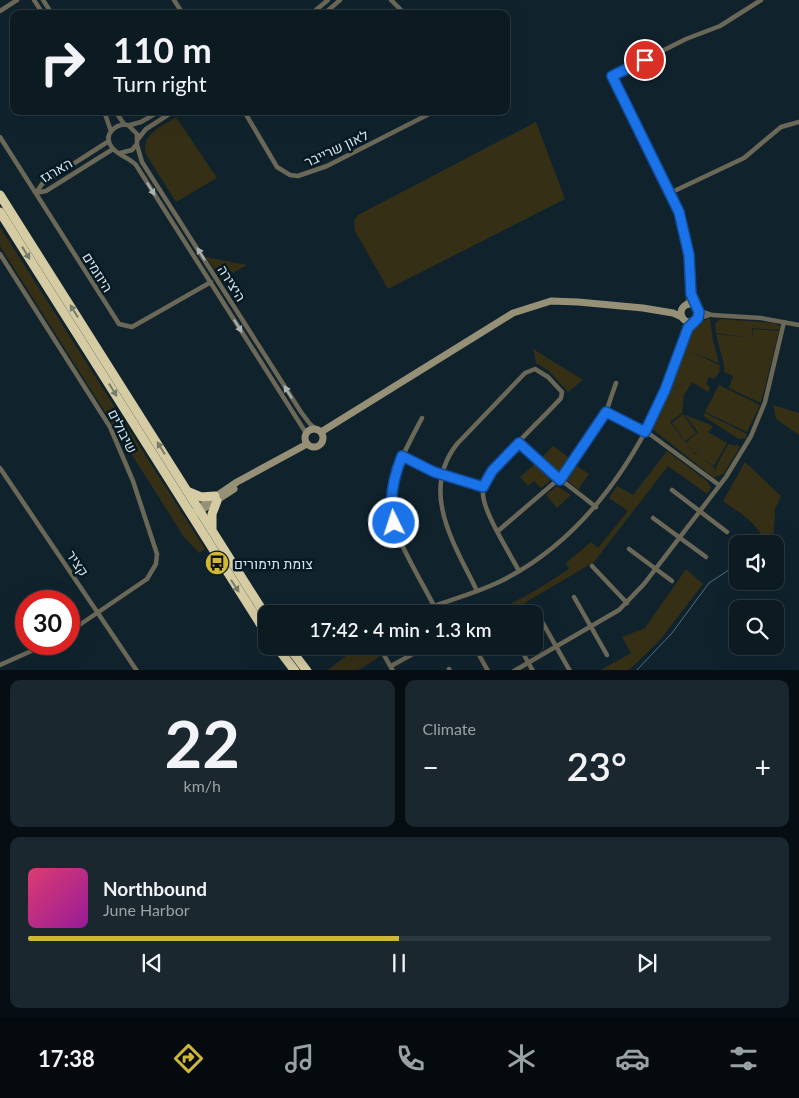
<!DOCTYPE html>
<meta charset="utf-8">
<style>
body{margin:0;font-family:Lato,Heebo,sans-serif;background:#1a272f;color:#f1f3f6;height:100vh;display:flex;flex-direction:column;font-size:19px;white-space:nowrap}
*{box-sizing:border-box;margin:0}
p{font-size:16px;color:#9aa1a5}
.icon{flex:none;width:28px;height:28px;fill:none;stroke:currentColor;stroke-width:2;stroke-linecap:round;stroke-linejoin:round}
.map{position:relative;height:670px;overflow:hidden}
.side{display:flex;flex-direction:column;gap:10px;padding:10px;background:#070e13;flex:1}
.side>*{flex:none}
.guide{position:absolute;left:10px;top:10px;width:500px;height:105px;border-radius:10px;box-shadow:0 5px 20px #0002,0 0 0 1px #2c3840;background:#0c1a22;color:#f1f3f6;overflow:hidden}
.fabs{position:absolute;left:729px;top:535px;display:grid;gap:10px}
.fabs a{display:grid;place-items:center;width:55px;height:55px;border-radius:10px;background:#0c1a22;box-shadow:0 5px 20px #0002,0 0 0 1px #2c3840;font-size:25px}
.speed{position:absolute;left:15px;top:590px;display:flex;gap:10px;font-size:25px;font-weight:700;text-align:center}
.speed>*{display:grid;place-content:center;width:65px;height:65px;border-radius:50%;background:#0c1a22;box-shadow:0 5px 20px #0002,0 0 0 1px #2c3840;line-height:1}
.speed .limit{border:8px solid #d22;background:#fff;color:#111}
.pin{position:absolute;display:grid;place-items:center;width:42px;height:42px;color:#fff;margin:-21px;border:2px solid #fff;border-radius:50%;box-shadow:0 1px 5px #0007}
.me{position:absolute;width:55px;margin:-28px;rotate:356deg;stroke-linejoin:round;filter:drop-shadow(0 0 4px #0008)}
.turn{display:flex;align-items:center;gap:18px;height:105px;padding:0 20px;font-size:22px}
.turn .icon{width:65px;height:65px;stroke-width:2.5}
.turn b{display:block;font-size:35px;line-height:42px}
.big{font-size:38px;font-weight:600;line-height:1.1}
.side .tile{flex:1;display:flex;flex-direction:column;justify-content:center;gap:8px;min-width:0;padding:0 18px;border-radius:10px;background:#1a272f}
.side .dial{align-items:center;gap:0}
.dial b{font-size:65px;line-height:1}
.song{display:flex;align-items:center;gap:15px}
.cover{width:60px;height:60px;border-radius:8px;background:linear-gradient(135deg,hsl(340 70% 55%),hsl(300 70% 35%))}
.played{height:5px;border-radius:2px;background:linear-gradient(90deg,#d1b736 50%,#2c3840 50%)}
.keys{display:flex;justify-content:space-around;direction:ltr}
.heat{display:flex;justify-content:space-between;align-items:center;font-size:28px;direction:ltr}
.side .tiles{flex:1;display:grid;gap:10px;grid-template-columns:1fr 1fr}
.tile:last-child{grid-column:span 2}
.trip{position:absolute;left:258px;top:605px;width:285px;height:50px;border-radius:10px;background:#0c1a22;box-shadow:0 5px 20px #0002,0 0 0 1px #2c3840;font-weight:600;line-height:50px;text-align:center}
.tab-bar{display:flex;height:80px;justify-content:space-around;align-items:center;background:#050a0e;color:#9aa1a5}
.tab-bar .icon{width:35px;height:35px}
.tab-bar .selected{color:#d1b736}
.tab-bar b{font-size:22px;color:#f1f3f6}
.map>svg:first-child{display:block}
.green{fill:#352f16}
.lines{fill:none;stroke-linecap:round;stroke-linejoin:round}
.stream{stroke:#4a7186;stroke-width:1}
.street{stroke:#6b6858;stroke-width:4.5}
.secondary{stroke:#969076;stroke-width:7}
.highway{stroke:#d5cca4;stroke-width:9}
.oneway{fill:#acb2af}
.oneway2{fill:#787c6a}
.route-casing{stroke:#114b97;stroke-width:12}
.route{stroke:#1a73e8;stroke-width:9}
.labels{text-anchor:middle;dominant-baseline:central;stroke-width:5;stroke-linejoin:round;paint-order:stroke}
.street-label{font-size:14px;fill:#d7e3e9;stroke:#061a23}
.poi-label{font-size:14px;fill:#d7e3e9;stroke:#061a23;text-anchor:start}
</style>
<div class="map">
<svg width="799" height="671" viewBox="0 0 799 671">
<rect width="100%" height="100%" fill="#10232d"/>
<g class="green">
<path d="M176 117 217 178 176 202 146 154C141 134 161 127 176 117Z"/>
<path d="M536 122 565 199 388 289 355 231 354 221 358 215Z"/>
<path d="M0 227 205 549 199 553 184 537 0 246Z"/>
<path d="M206 257 247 265 221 279Z"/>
<path d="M710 318 713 341 719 363 689 351 720 365 719 373 714 379 709 377 706 384 710 387 708 392 692 382 684 395 682 413 670 422 695 455 700 446 695 454 686 443 698 432 685 415 711 425 713 427 708 432 727 443 714 466 701 458 714 467 716 472V467L728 444 735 446 736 444 740 447 724 473 717 477V473L716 477H713L651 428 692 331 697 324Z"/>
<path d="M720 319 774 323 780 326 779 330 752 328V339L753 329 779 331 761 403 729 388 733 376 724 372V365L716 334 750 338 716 333 715 324Z"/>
<path d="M533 349 583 380 568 392 549 371 536 363Z"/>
<path d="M719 385 760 405 747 432 705 412Z"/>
<path d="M773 405 799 413V435L776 419Z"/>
<path d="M705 413 747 434 746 438 739 439 703 416Z"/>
<path d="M683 414 696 433 685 441 672 423Z"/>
<path d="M553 446 571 459 560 473 540 459Z"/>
<path d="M667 451 708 482 711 488 707 494 668 466 594 562 506 614H491L533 592 569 569 566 563 591 542 598 548 628 511 609 498 617 486 633 495Z"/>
<path d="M745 462 781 496 775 509 773 544H764C760 523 739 513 723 501Z"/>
<path d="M535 464 549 478V482L541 488 534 481 528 486 520 477Z"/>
<path d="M576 465 589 474 578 490 567 480Z"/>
<path d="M557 486 571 495 557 508 546 495Z"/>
<path d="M686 569 703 584 660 640 629 670H601L631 653 622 637 645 628Z"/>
<path d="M359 646H372L379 657 358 670H328Z"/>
</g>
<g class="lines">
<path class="stream" d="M636 671 672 633 709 583 738 564"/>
<g class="street">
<path d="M34 0 43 14"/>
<path d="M43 0 52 14"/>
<path d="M174 0 183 14"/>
<path d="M391 0 405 14"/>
<path d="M0 11 17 0"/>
<path d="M311 14 328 0"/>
<path d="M324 14 340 0"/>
<path d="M104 111 111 131"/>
<path d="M115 111 124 124"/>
<path d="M244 111 277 167 290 175 298 176 327 166 435 111"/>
<path d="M130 125 141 122 160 111"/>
<path d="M0 137 119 324 132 327 211 282"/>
<path d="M138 139 146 129 174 111"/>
<path d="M137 145 142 162 301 412 310 424 317 430"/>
<path d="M120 153 132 150 137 144V134L128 125C116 123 103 134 111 146 116 155 129 157 136 165L306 433"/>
<path d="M36 193 42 184 109 141"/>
<path d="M36 193 46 191 113 149"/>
<path d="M670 193 744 158 781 127 799 122"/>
<path d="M0 254 110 427 133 481 157 554 156 564 147 579 69 632"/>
<path d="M685 306 691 295"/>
<path d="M697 307 691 294 689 255 679 212 612 76 686 39 720 26 761 0"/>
<path d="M698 310 712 315 761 318 799 325"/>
<path d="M697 319 709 315"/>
<path d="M606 412 651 435 719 485"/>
<path d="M422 418C407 447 386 481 392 516 395 538 423 584 434 606"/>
<path d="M519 443 547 469 596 507"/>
<path d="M402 455 433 472 483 487"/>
<path d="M0 468 137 671"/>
<path d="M672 490 727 532"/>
<path d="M653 518 706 557"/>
<path d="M498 531 568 471 606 412 616 383"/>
<path d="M629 549 672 581"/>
<path d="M592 566 627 603"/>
<path d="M477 591C455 545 419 492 457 444L525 373 535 369 548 377 562 392 561 398C545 417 481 473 483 495 485 515 509 552 519 571"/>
<path d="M574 597 607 655"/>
<path d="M413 614C441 602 472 595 499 582 571 547 619 485 654 415 661 400 668 385 673 370 679 354 682 333 694 321"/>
<path d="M540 618 570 671"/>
<path d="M379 646 393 671"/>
<path d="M519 646 533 671"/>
<path d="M478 653 488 671"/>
<path d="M0 665 47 644"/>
<path d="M391 666 420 650"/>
<path d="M449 669 450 671"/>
<path d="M514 671 619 610 644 584 726 477 751 436 765 402 784 322"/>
</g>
<g class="secondary">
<circle cx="690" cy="313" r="9"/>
<circle cx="314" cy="438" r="9"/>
<path d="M321 432 513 313 551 301 578 302 643 308 673 313 682 317"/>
<path d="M196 510 237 482 307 444"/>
<path d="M197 513 234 489"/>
</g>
<g class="highway">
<path d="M0 195 266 616"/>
<path d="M0 212 266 633"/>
<path d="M189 492 201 497 215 496"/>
<path d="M212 528V514L217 501"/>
<path d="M276 646 295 671"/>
<path d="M288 646 307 671"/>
</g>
</g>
<defs><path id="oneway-solid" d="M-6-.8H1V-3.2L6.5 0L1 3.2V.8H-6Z" transform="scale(1.25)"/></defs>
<g class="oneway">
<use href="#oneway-solid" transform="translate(151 189) rotate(58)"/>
<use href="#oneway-solid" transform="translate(201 254) rotate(-122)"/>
<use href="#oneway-solid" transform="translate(238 326) rotate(58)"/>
<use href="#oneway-solid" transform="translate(288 392) rotate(-122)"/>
</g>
<g class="oneway2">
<use href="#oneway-solid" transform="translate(26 253) rotate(58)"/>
<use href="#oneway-solid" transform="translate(74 311) rotate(-122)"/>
<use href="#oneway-solid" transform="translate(113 390) rotate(58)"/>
<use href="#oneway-solid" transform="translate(161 448) rotate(-122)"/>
<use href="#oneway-solid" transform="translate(235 586) rotate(57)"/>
</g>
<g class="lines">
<g class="route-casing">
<path id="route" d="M394 523C388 501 394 476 402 456L434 472 483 487 492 471 519 443 560 480 606 412 645 432 665 390 688 328 698 318 699 312 691 294 689 255 679 212 612 76 645 60"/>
</g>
<use href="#route" class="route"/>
</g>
<defs>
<g id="bus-disc" transform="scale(1.25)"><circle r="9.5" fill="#d1b736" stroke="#061a23"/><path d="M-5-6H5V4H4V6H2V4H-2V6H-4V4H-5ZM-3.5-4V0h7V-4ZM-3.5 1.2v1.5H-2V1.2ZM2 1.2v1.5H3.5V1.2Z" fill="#111"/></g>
</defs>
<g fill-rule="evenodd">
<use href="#bus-disc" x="217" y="563"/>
</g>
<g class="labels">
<g class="street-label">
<text transform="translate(336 148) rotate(-25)">לאון שרייבר</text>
<text transform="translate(56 170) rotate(-30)">הארגז</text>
<text transform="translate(98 272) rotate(58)">היוזמים</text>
<text transform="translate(232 283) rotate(58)">היצירה</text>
<text transform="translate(123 431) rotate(63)">שיבולים</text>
<text transform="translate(78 563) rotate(56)">קציר</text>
</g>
<g class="poi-label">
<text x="234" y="563">צומת תימורים</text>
</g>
</g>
</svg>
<div class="fabs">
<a><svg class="icon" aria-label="sound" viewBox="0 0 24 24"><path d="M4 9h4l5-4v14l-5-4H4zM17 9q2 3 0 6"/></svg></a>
<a><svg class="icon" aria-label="search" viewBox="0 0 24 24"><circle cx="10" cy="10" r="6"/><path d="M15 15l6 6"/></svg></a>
</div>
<div class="speed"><div class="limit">30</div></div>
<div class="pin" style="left:645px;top:60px;background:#d93025"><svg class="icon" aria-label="arrive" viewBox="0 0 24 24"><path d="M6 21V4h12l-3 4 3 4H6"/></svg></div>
<svg class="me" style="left:394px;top:523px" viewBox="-20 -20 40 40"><circle r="17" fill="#1a73e8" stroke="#fff" stroke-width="3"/><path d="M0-11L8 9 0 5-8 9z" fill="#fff"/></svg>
<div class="trip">17:42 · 4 min · 1.3 km</div>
<div class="guide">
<div class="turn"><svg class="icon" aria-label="right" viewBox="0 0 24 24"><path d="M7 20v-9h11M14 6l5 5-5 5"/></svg><div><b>110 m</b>Turn right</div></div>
</div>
</div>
<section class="side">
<div class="tiles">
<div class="tile dial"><b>22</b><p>km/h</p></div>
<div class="tile"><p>Climate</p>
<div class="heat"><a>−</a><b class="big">23°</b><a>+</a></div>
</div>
<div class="tile">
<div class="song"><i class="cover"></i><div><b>Northbound</b><p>June Harbor</p></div></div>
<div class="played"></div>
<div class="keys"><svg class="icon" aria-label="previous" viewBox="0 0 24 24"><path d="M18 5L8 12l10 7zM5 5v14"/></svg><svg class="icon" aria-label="pause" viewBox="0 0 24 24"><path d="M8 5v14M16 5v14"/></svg><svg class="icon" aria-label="next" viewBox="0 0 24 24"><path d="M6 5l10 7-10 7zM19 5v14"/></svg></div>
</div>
</div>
</section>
<nav class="tab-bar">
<b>17:38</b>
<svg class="icon selected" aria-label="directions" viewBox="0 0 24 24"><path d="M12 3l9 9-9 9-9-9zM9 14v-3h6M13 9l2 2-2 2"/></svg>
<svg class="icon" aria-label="music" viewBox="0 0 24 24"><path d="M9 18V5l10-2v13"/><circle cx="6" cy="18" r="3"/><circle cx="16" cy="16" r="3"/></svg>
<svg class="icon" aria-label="phone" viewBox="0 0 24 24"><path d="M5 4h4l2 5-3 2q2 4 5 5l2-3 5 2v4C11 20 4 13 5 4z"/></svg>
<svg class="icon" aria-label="climate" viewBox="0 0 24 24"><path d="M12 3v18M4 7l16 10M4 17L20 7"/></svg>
<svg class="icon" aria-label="car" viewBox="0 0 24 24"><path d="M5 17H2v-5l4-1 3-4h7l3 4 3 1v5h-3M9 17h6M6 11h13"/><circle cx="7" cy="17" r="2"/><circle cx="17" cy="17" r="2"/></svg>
<svg class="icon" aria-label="filters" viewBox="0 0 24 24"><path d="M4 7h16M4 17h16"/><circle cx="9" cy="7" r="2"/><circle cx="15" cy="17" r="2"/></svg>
</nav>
